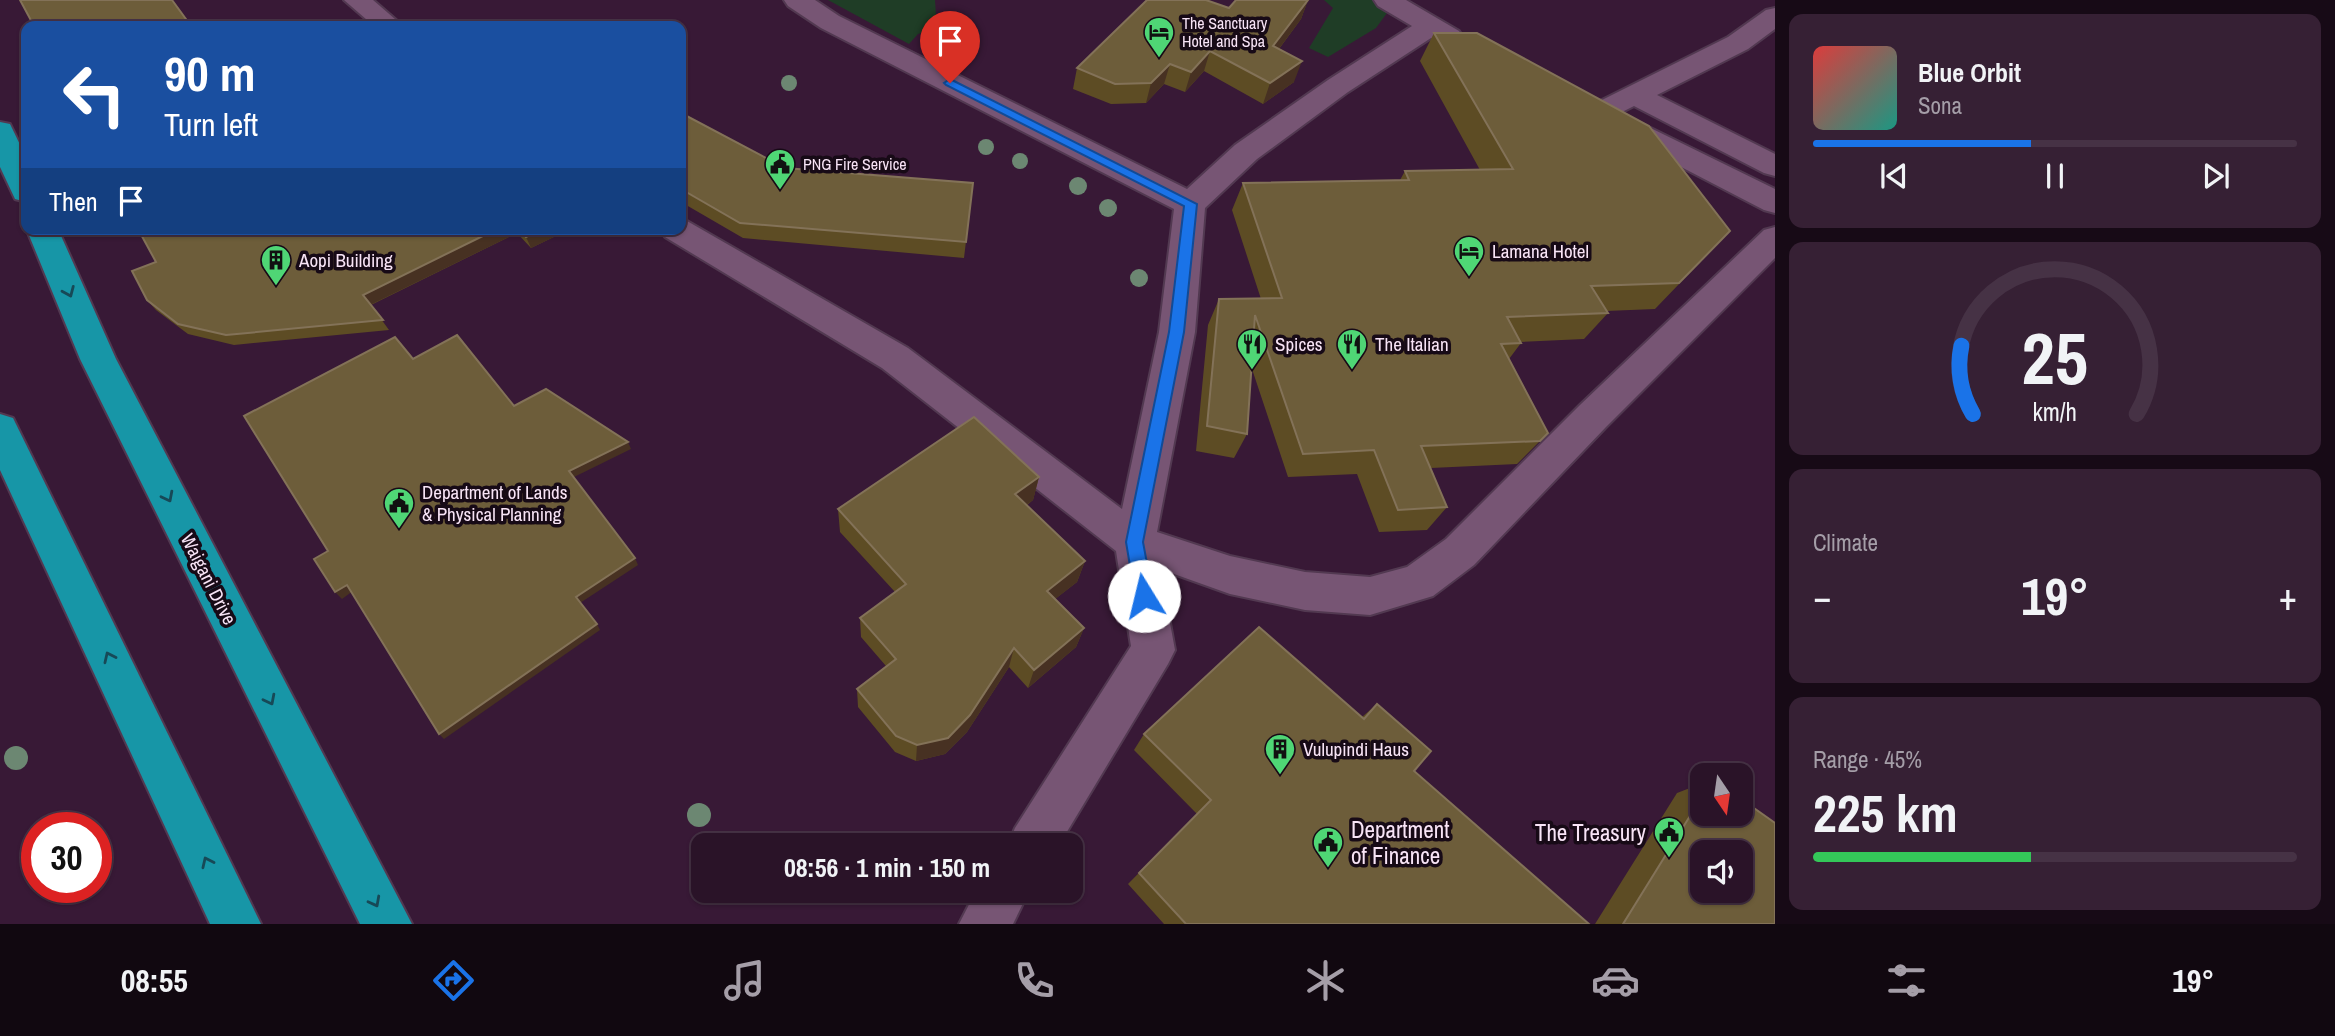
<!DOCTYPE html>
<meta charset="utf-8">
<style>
body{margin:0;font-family:"Archivo Narrow",sans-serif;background:#362034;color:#f1f3f6;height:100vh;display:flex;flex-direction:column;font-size:26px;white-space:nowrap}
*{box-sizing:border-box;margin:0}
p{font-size:23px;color:#a59ea8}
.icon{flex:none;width:38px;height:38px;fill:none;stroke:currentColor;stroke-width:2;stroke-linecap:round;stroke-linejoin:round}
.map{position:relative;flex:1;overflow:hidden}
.panel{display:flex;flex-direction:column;gap:14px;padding:14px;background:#170a16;width:560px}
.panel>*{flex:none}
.hud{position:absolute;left:21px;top:21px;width:665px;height:214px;border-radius:14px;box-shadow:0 2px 5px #0004,0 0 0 2px #463245;background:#1a4fa0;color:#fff;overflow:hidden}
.needle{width:46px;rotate:167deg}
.buttons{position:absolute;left:1690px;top:763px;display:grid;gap:14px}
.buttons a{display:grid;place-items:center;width:63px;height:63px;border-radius:14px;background:#2a1328;box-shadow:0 2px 5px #0004,0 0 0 2px #463245;font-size:35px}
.speed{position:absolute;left:21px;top:812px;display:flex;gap:14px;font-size:35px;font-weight:700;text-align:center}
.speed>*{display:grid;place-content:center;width:91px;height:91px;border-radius:50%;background:#2a1328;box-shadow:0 2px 5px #0004,0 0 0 2px #463245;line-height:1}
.speed .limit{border:10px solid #d22;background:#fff;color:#111}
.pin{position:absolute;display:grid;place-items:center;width:60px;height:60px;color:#fff;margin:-72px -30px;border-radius:50% 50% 50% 0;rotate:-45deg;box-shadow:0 0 7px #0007}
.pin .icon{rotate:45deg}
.me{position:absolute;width:77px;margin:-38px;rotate:351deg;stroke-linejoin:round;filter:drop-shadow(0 0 5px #0008)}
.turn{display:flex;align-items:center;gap:24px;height:147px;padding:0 28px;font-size:32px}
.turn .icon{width:91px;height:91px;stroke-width:2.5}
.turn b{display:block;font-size:49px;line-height:60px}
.then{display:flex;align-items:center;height:66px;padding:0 28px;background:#0003;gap:14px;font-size:26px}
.big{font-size:52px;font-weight:800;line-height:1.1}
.panel .tile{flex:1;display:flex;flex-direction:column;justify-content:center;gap:10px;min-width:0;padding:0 24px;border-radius:14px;background:#362034}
.panel .dial{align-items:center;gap:0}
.dial svg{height:182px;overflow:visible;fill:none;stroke:#463245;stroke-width:7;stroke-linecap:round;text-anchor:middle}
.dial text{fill:#f1f3f6;stroke:none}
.song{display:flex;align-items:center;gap:21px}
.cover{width:84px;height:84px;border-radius:10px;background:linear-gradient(135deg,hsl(0 70% 55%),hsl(170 70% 35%))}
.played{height:7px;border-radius:4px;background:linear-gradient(90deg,#1a73e8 45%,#463245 45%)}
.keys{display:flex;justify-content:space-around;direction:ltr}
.heat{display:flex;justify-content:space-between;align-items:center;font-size:38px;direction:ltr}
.charge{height:10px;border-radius:5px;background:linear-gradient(90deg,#34c759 45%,#463245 0)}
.trip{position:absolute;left:691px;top:833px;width:392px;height:70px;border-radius:14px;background:#2a1328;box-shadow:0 2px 5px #0004,0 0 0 2px #463245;font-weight:800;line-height:70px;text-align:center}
.tabs{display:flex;height:112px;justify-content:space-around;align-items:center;background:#110810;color:#a59ea8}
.tabs .icon{width:49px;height:49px}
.tabs .selected{color:#1a73e8}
.tabs b{font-size:32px;color:#f1f3f6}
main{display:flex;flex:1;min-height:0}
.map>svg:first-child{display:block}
.green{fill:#1f3d26}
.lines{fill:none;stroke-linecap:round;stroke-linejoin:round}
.minor-casing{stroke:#523951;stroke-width:4}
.highway-casing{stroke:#523951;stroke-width:4}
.minor{fill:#775574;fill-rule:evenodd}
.highway{fill:#1796a7;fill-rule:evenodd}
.tree{fill:#6c8772}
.wall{fill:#5d4c24}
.shaded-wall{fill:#473122}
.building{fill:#6d5d3a;stroke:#837258;stroke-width:2;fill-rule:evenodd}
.oneway{stroke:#174957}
.route{fill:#1a73e8;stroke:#114b97;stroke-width:2}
.labels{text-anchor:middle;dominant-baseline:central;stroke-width:7;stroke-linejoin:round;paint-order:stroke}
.far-poi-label{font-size:16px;fill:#f8e4f6;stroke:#170a16;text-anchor:start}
.poi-label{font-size:19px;fill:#f8e4f6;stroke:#170a16;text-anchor:start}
.street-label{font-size:19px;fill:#f8e4f6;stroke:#170a16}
.near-poi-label{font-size:23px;fill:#f8e4f6;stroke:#170a16;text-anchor:start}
</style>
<main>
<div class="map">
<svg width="1775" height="924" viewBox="0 0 1775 924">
<rect width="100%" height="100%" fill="#381936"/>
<g class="green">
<path d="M828 0H935L936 14 941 27 918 34 909 44Z"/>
<path d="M1324 0H1374L1387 13 1376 28 1328 57 1309 48 1333 8Z"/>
</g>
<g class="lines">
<g class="minor-casing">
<g id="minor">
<path d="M344 0H373L403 26H374Z"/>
<path d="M784 0H815L839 16 1187 189 1235 145 1328 80 1412 26 1378 6 1374 0H1406L1459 31 1463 37 1459 43 1449 45 1431 38 1348 92 1257 159 1205 208 1195 332 1157 532 1230 556 1305 572 1370 577 1407 567 1446 539 1580 405 1764 230 1775 227V258L1606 427 1474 565 1433 596 1370 615 1305 610 1230 594 1160 569 1175 650 1168 664 1059 845H1008L1015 828 1131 646 1116 551 882 368 665 237 660 229H681V219L687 221 908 348 1122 509 1159 332 1174 209 821 28 788 6Z"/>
<path d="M1775 8V29L1748 49 1657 95 1775 154V176L1764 173 1634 106 1620 113 1775 189V213L1764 210 1608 129 1604 121 1588 119 1583 113 1588 107 1728 37 1766 10Z"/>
<path d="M976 891H1029L1013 924H959Z"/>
</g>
</g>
<g class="highway-casing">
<g id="highway">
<path d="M0 122 10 124 26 157V202L15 199 0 167Z"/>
<path d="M26 228 58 229 116 359 412 924H360L80 359Z"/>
<path d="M0 414 13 418 261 924H210L0 470Z"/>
</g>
</g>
<use href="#minor" class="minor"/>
<use href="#highway" class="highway"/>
</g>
<g class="tree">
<circle cx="789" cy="83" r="8"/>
<circle cx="986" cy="147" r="8"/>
<circle cx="1020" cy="161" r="8"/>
<circle cx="1078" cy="186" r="9"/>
<circle cx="1108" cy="208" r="9"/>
<circle cx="1139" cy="278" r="9"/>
<circle cx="16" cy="758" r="12"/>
<circle cx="699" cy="815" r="12"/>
</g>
<g class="wall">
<path d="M1308 0 1301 19 1279 49 1294 82 1263 104 1204 71 1185 92 1164 84 1146 103 1111 104 1073 89 1077 68 1229 8Z"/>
<path d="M1434 33 1730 231 1655 309 1606 311 1608 313 1584 339 1520 342 1521 343 1509 359 1548 433 1517 464 1431 468 1447 507 1427 530 1379 532 1357 474 1288 477 1251 366 1247 434 1234 458 1196 451 1208 325 1219 299H1261L1232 210 1243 183 1400 180 1405 171 1480 170 1420 61Z"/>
<path d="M681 113 785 168 973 183 964 258 743 238 681 202Z"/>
<path d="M138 229H558L560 234 531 248 517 233 371 305 389 330 234 345 188 334 156 310 147 300 156 262Z"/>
<path d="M1039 477 1033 500 1027 505 1085 561 1077 582 1055 599 1084 628 1076 647 1028 688 1009 667 967 732 945 754 916 761 895 752 858 707 857 689 886 666 861 637 860 618 895 592 840 532 838 509Z"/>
<path d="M1377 704 1414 771 1589 924H1164L1128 884 1197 814 1134 750 1144 734 1362 717Z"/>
<path d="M1703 783V814L1775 924H1595L1677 793Z"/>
</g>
<g class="shaded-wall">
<path d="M1308 0 1301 19 1266 66 1273 46Z"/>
<path d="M1210 51 1204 71 1185 92 1191 72Z"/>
<path d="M1302 61 1294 82 1263 104 1270 83Z"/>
<path d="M1170 64 1164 84 1146 103 1151 83Z"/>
<path d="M497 229H516L517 233 370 305 363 295Z"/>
<path d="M542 229H558L560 234 531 248 526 237Z"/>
<path d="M628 442 631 449 572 478 569 471Z"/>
<path d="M1039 477 1033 500 1010 517 1015 494Z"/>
<path d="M635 558 638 565 580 603 576 597Z"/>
<path d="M1085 561 1077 582 1040 611 1047 591Z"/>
<path d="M347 585 353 591 342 599 335 592Z"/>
<path d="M597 624 600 630 444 739 439 734Z"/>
<path d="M1084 628 1076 647 1028 688 1034 670Z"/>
<path d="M1014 648 1009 667 967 732 945 754 916 761 917 745Z"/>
</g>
<g class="building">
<path d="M20 0H172L191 26H34Z"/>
<path d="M1147 0H1206L1229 8 1236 0H1308L1273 46 1302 61 1270 83 1210 51 1191 72 1170 64 1151 83 1115 84 1077 68Z"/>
<path d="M264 22 268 26H254Z"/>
<path d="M1434 33H1477L1649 126 1730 231 1679 283 1591 286 1608 313 1507 317 1521 343 1501 344 1548 433 1540 441 1421 446 1447 507 1398 510 1374 450 1303 454 1255 315 1247 434 1207 426 1219 299 1282 298 1243 183 1409 180 1405 171 1513 169Z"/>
<path d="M681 113 785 168 973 183 966 242 740 223 681 189Z"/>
<path d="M138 229H497L363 295 383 320 226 335 178 324 147 300 132 271 156 262Z"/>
<path d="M519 229H542L526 237Z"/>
<path d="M457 335 514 406 546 389 628 442 569 471 635 558 576 597 597 624 439 734 347 585 335 592 314 559 328 551 244 416 395 337 413 359Z"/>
<path d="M974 417 1039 477 1015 494 1085 561 1047 591 1084 628 1034 670 1014 648 970 715 948 738 917 745 896 736 857 689 896 659 860 618 906 584 838 509Z"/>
<path d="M1259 627 1364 719 1377 704 1431 751 1414 771 1589 924H1186L1139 873 1211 800 1144 734Z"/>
<path d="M1703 795V814H1741V799L1775 823V924H1623ZM1703 852H1741V891H1703Z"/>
</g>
<defs><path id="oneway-chevron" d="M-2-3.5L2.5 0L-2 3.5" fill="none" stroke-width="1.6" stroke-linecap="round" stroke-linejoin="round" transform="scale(1.75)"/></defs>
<g class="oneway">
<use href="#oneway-chevron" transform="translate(69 292) rotate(67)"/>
<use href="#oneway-chevron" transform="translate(168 497) rotate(63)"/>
<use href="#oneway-chevron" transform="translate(109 657) rotate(-115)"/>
<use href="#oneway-chevron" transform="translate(270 700) rotate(63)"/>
<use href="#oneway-chevron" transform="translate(207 862) rotate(-115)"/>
<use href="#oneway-chevron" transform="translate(375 902) rotate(62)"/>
</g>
<path class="route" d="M950 79 1197 204 1184 332 1143 542 1153 596 1150 601 1144 604 1138 601 1135 596 1126 542 1169 332 1184 206 946 85 944 83Z"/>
<defs>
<g id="hotel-pin" transform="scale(1.575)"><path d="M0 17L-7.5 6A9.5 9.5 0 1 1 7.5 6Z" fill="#4fd675" stroke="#170a16"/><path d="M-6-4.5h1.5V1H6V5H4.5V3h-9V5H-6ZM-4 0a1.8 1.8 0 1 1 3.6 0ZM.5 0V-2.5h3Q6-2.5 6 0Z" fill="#111"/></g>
<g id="civic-pin" transform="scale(1.575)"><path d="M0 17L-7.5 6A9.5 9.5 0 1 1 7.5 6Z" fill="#4fd675" stroke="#170a16"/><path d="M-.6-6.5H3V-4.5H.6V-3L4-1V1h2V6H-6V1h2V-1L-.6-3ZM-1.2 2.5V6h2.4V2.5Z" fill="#111"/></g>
<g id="building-pin" transform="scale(1.575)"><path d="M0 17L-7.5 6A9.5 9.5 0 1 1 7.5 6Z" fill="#4fd675" stroke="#170a16"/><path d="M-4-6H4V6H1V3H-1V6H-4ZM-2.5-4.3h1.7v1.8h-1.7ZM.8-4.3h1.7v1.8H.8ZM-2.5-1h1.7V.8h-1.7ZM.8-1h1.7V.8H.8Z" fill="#111"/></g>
<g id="restaurant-pin" transform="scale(1.575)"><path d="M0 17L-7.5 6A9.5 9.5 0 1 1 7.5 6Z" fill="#4fd675" stroke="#170a16"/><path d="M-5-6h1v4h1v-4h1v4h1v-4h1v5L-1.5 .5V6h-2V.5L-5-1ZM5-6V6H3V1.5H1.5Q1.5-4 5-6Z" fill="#111"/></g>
</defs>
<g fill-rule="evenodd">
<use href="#hotel-pin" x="1159" y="32"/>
<use href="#civic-pin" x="780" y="164"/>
<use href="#hotel-pin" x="1469" y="251"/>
<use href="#building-pin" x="276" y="260"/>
<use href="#restaurant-pin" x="1252" y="344"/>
<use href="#restaurant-pin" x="1352" y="344"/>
<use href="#civic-pin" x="399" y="503"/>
<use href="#building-pin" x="1280" y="749"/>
<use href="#civic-pin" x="1669" y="832"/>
<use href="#civic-pin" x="1328" y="842"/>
</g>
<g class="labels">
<g class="far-poi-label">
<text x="1182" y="23">The Sanctuary<tspan x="1182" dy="18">Hotel and Spa</tspan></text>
<text x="803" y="164">PNG Fire Service</text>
</g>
<g class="poi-label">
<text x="1492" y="251">Lamana Hotel</text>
<text x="299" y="260">Aopi Building</text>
<text x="1275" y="344">Spices</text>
<text x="1375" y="344">The Italian</text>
<text x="422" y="492">Department of Lands<tspan x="422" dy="22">&amp; Physical Planning</tspan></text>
<text x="1303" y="749">Vulupindi Haus</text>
</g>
<g class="street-label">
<text transform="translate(209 579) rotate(63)">Waigani Drive</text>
</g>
<g class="near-poi-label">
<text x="1351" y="829">Department<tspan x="1351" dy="26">of Finance</tspan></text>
<text x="1646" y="832" text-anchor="end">The Treasury</text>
</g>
</g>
</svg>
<div class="buttons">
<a><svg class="needle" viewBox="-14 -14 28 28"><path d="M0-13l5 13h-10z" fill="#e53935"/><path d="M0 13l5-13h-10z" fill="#a59ea8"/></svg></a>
<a><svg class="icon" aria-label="sound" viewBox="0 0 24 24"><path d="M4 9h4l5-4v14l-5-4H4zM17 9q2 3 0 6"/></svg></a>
</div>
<div class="speed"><div class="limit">30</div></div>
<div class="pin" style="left:950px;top:83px;background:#d93025"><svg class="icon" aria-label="arrive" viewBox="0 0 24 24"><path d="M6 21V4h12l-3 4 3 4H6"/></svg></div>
<svg class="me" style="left:1144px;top:596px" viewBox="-20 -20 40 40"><circle r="19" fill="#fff"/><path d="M0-13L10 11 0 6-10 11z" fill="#1a73e8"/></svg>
<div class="trip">08:56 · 1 min · 150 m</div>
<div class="hud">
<div class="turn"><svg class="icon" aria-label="left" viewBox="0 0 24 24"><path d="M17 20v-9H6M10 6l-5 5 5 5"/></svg><div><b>90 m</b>Turn left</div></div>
<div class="then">Then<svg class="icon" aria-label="arrive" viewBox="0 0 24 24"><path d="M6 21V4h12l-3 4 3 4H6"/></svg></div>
</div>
</div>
<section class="panel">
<div class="tile">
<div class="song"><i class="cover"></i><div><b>Blue Orbit</b><p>Sona</p></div></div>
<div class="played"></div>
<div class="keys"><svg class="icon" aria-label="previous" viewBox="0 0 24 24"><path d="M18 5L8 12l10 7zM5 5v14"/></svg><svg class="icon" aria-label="pause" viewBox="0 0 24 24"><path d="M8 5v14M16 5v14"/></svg><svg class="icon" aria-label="next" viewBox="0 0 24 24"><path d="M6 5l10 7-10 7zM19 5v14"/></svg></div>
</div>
<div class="tile dial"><svg viewBox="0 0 100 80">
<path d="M14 69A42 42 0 1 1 86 69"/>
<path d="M14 69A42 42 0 0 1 9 39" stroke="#1a73e8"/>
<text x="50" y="56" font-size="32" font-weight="700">25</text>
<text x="50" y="72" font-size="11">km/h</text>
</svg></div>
<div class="tile"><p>Climate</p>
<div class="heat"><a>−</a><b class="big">19°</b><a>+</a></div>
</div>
<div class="tile"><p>Range · 45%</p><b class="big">225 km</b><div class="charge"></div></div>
</section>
</main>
<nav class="tabs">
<b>08:55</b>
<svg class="icon selected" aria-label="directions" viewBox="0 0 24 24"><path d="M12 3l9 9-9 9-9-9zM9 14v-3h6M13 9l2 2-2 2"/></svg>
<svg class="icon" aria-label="music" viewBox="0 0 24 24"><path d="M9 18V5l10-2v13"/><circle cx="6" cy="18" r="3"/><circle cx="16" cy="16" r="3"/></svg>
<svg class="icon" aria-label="phone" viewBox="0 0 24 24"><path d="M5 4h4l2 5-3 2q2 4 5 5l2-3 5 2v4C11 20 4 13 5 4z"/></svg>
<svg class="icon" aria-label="climate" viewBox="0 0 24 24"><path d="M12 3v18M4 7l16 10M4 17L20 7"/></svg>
<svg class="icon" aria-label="car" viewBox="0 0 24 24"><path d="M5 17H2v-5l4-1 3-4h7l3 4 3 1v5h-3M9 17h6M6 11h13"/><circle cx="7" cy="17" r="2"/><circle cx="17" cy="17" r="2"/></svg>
<svg class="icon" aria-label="filters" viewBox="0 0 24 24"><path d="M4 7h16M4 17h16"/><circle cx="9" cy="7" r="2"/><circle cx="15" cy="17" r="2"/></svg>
<b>19°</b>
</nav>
